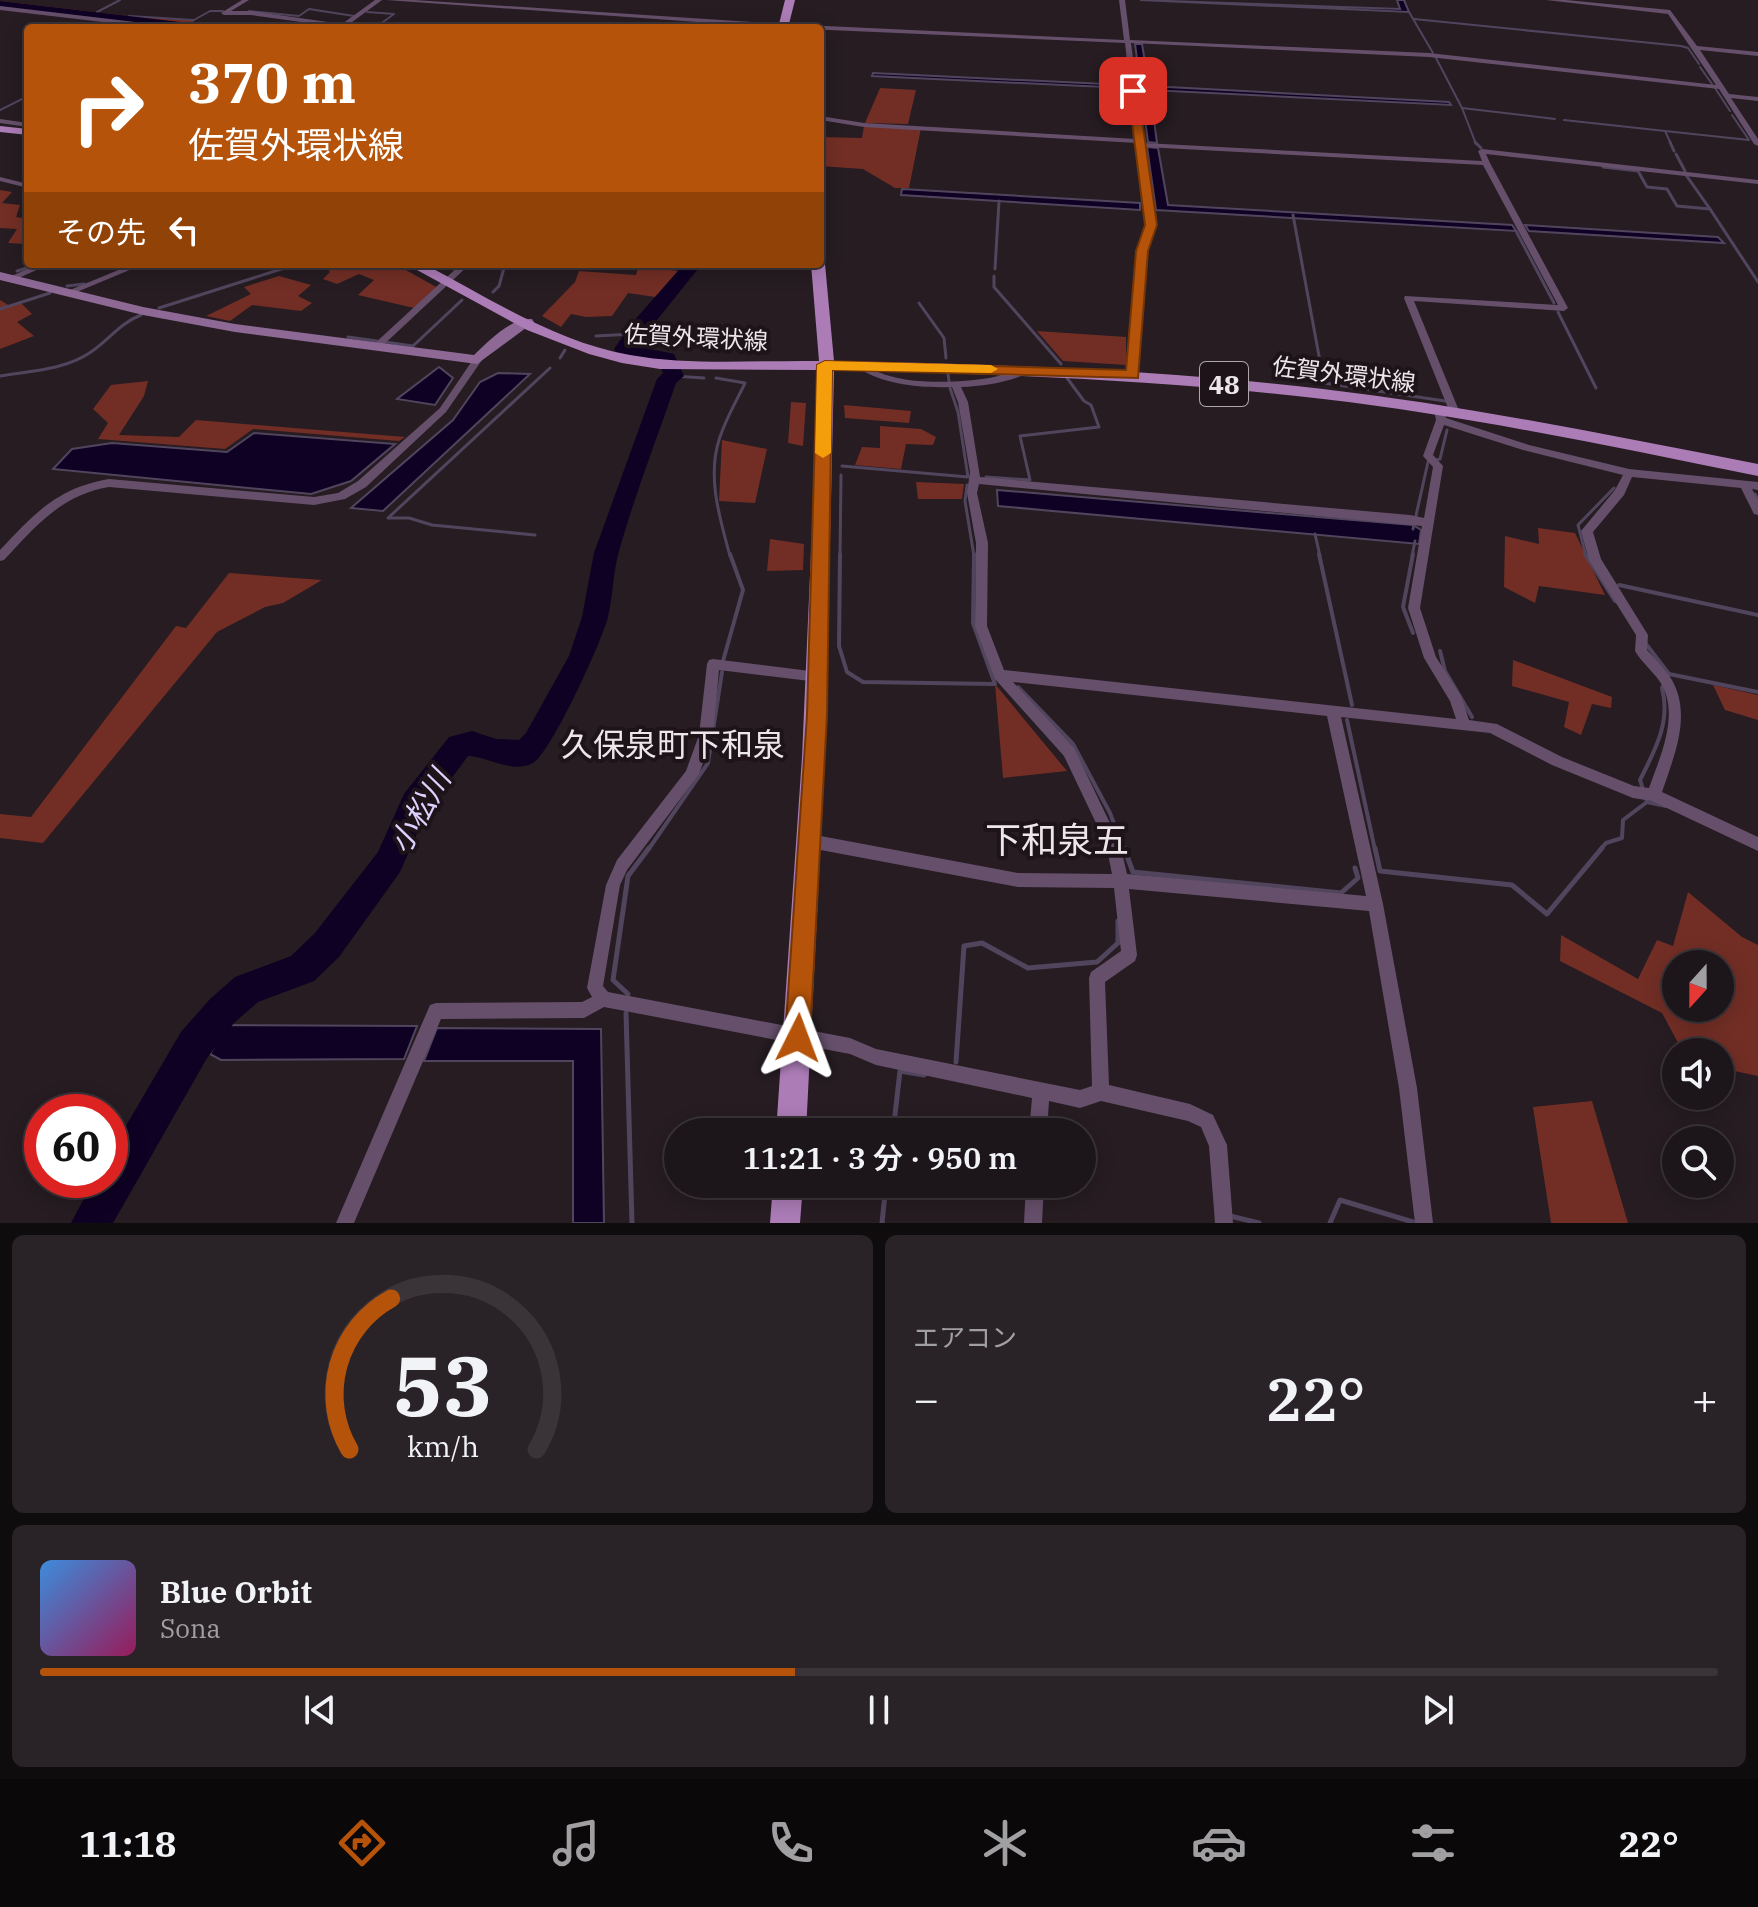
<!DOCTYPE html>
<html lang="ja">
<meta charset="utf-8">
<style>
body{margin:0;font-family:"IBM Plex Serif","Noto Sans JP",serif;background:#292227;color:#f1f3f6;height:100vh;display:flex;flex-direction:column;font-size:30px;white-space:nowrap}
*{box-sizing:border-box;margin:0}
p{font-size:26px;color:#a09fa2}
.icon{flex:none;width:44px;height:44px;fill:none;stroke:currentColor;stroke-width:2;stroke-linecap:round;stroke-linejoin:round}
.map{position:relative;height:1223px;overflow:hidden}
.side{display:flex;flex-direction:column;gap:12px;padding:12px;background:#0f0c0e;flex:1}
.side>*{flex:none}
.top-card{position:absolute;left:24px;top:24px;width:800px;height:244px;border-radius:8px;box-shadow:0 4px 20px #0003,0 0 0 2px #3a3439;background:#b45309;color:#fff;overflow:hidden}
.needle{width:52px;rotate:201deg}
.fabs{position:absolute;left:1662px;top:950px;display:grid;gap:16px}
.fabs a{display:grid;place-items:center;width:72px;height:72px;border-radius:50%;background:#1c151a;box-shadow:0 4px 20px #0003,0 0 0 2px #3a3439;font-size:40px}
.speed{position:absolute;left:24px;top:1094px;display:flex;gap:16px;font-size:40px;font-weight:700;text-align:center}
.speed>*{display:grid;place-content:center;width:104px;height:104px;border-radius:50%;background:#1c151a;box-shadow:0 4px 20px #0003,0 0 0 2px #3a3439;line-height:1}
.speed .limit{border:12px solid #d22;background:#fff;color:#111}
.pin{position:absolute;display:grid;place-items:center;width:68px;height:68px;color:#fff;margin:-34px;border-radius:16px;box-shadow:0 4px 12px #0006}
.me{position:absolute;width:88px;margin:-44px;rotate:3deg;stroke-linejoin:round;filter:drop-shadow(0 0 6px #0008)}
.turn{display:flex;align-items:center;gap:28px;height:168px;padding:0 32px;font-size:36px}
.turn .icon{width:104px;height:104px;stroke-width:2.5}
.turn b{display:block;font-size:56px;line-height:68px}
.then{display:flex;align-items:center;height:76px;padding:0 32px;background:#0003;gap:16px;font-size:30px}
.big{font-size:60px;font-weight:600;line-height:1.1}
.side .widget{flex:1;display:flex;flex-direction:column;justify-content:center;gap:12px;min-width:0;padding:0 28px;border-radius:12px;background:#292227}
.side .dial{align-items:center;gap:0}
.dial svg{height:208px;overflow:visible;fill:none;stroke:#3a3439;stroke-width:7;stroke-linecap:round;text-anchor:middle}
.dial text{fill:#f1f3f6;stroke:none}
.song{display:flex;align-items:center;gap:24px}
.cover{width:96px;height:96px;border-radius:12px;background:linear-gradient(135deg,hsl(210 70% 55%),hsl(330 70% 35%))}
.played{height:8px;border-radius:4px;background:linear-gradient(90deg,#b45309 45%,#3a3439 45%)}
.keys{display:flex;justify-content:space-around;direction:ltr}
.heat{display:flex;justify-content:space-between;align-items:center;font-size:44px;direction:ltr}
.side .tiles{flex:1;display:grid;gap:12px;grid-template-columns:1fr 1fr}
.widget:last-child{grid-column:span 2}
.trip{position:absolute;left:664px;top:1118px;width:432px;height:80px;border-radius:40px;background:#1c151a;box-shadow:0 4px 20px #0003,0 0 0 2px #3a3439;font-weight:600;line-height:80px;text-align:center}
.dock{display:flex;height:128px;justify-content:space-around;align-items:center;background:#0b080a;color:#a09fa2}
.dock .icon{width:56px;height:56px}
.dock .on{color:#b45309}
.dock b{font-size:36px;color:#f1f3f6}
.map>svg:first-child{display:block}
.green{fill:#722e25;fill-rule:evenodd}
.water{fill:#0e0123;stroke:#51455e;stroke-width:2}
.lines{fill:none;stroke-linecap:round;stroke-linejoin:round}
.stream-far3{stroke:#51455e;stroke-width:2}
.stream-far2{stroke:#51455e;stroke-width:3}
.stream-far1{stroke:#51455e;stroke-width:4}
.stream{stroke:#51455e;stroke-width:5}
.river{fill:#0e0123;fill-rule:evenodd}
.street{fill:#664f6b;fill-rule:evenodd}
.secondary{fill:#8e6996;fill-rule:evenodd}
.primary{fill:#ac7cb7;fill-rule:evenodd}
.route{fill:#b45309;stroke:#753606;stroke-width:2}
.slow{fill:#f59e0b}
.labels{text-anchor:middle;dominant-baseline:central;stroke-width:8;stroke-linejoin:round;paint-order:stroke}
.far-street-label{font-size:24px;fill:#ece5e9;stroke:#1d1319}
.shield{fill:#1d1319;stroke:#aea6ab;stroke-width:2}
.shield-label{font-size:26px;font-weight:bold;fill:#ece5e9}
.water-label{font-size:30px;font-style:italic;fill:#ddd2fd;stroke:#1d1319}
.quarter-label{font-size:32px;fill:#ece5e9;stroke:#1d1319}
.near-neighbourhood-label{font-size:36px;fill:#ece5e9;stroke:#1d1319}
</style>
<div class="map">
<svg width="1758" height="1223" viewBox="0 0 1758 1223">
<rect width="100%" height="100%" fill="#261c22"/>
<g class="green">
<path d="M0 1 129 16 194 20 193 23H166L0 4Z"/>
<path d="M880 88 916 90 908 124 865 123Z"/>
<path d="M864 126 921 128 909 188H895L863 169 820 166V137L862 138Z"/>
<path d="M0 190 12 192 2 203 20 205 16 217 28 219V244L8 243 17 229 0 228Z"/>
<path d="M324 264H395L438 288 414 308 358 295 374 280 359 274 337 284 323 279 330 272Z"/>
<path d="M639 264H662L663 269 685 272 662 298 628 293 612 316 586 317 571 314 561 327 542 316 575 282 579 271 636 275Z"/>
<path d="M279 276 311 285 298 296 312 303 301 311 252 305 230 321 206 316 251 294 244 287Z"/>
<path d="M0 300 10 306 21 303 32 314 17 322 34 336 0 349Z"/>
<path d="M1037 331 1126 337V365L1063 361Z"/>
<path d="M148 381 144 396 119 435 179 437 196 420 405 437 399 441 253 429 225 449 98 439 108 423 93 409 111 385Z"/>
<path d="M791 402 806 403 803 446 788 443Z"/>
<path d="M844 405 911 411 909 423 845 418Z"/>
<path d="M880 426 921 429 936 437 933 445 906 444 901 469 855 465 862 447 880 448Z"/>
<path d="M722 440 767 449 755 503 719 501Z"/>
<path d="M916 482 964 484 962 499H918Z"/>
<path d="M1538 528 1575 533 1605 595 1539 586 1535 603 1504 587 1505 536 1539 544Z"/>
<path d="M770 539 804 544 803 570 767 571Z"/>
<path d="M229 573 322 580 283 603 265 607 217 632 43 843 0 838V814L31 817 176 626 186 628Z"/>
<path d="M1513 660 1612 697 1611 708 1592 704 1581 735 1564 727 1569 702 1512 686Z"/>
<path d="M995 684 1067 771 1003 778Z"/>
<path d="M1713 685 1758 695V720L1725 710Z"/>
<path d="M1688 892 1742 937 1758 945V1076L1720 1068V1052H1683L1662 1013 1560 961 1561 935 1638 979 1657 940 1673 946ZM1720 964V1008H1676V964Z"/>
<path d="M1592 1101 1628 1223H1551L1533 1107Z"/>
</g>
<g class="water">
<path d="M1140 0 1400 9 1397 0H1404L1409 12Z"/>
<path d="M1135 44H1142L1149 86 1449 102 1451 105 1150 90 1157 143 1148 142Z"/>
<path d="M873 73 1126 85V88L872 76Z"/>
<path d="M1147 147 1158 148 1168 205 1512 225 1516 231 1156 210Z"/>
<path d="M902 189 1140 203V210L901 195Z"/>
<path d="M1525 225 1718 237 1724 243 1529 231Z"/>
<path d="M439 367 453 378 435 405 397 399Z"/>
<path d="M498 373 530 374 383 511 351 508 453 420 480 382Z"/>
<path d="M254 433 395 444 351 481 311 494 53 469 72 449 112 443 227 452Z"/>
<path d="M997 490 1413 525 1421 530 1419 544 998 506Z"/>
<path d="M227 1025 417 1026 404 1059 221 1060 210 1054Z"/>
<path d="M437 1028 601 1029 604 1223H573V1061H424Z"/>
</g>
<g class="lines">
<g class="stream-far3">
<path d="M249 11 299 16 309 9 354 16"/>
<path d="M97 12 120 0"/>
<path d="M367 12 394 14 379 25H411L407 28"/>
<path d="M1409 12 1433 53"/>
<path d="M129 16 194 20 210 11H223"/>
<path d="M1414 19 1681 46 1688 48 1699 64"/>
<path d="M1436 58 1462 108 1476 144"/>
<path d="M1700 67 1712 84"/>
<path d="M1715 88 1730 111"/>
<path d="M1462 108 1555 119"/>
<path d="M0 110 28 96"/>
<path d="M1564 120 1665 131"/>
<path d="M1671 144 1665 131 1749 140 1732 115"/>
</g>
<g class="stream-far2">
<path d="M1475 142 1481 148"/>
<path d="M1670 142 1674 151"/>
<path d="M1676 154 1685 171"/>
<path d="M1603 167 1638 171 1647 187 1667 189 1677 206 1710 209 1758 282"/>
<path d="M1686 175 1710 209"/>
<path d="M1293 215 1324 383 1445 401"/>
<path d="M1516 231 1554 303"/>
<path d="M995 269 999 201"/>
<path d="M17 271 40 264"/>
<path d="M994 276V287L1061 364"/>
<path d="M67 286 84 284"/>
<path d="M493 292 499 286 504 268 512 264"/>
<path d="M919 303 944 338 946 358"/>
<path d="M159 308 297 264"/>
<path d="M0 309 50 293"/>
<path d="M1558 312 1596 388"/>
<path d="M596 336 633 334"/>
<path d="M348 337 377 341"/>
<path d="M385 342 413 346 462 300"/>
<path d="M560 358 565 350"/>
<path d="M948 374 949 381"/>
<path d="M0 376C30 371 65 370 91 352 109 340 120 323 141 315"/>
<path d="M674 376 704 378"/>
<path d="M716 378 745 383C736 402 725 420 719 440 707 478 720 519 730 556"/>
<path d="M842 466 968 477 958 412 950 388"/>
<path d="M986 477 1030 480 1020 436 1099 427 1091 405 1084 401 1067 378"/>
<path d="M967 485 965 501 974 556"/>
<path d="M1755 494 1758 499"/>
<path d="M1413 529 1428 462 1440 459 1447 430"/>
<path d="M1315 534 1320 556"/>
<path d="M535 535 432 525 409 518H388L550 368"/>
<path d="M840 556 841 475"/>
<path d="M1412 556 1415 541"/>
<path d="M1586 556 1578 525 1614 488"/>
</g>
<g class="stream-far1">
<path d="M840 554 839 646 847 672 863 682 995 684 973 623 974 554"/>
<path d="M1319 554 1352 705"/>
<path d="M1413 554 1403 607 1413 633"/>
<path d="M1585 554 1615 601"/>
<path d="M1619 585 1758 615"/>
<path d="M1440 651 1445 671 1472 717"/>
<path d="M723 661 743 590 730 554"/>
<path d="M1669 674 1758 692"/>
<path d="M1018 687 1073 744 1110 813 1124 850"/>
<path d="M1347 720 1375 850"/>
<path d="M1647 802 1666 806"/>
<path d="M648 850 708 763 722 672"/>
<path d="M1600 850 1606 843 1622 838 1623 820 1647 802 1640 780C1655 750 1671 722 1662 688L1669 674 1646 644"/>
</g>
<g class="stream">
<path d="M1124 848 1133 872 1341 893 1358 878 1355 868"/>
<path d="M1375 848 1380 871 1512 885 1547 914 1602 848"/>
<path d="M628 994 613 980 628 876 649 848"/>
<path d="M626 1013 632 1223"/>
<path d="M956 1062 964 946 982 943 1028 968 1097 962 1118 943V921"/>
<path d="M893 1132 900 1071 924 1075"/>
<path d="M1230 1216 1259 1223"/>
<path d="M882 1223 886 1184"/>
<path d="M1330 1223 1340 1200 1413 1222"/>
</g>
<g class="river">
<path d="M0 1 197 24 203 28H165L0 9Z"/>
<path d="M684 264H702L636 346 674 354 684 376 676 383C657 438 635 494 619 551 613 572 613 596 608 617 602 641 551 753 533 763 512 774 489 757 468 756L426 813 400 872 339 957 314 981 258 1002 234 1023 207 1058 113 1223H71L94 1180H110V1153L181 1032 210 999 235 977 291 956 315 933 378 852 404 794 449 737 472 731 496 739 519 740 526 733 569 656 582 617 594 553 657 379 663 373 659 362 617 353 614 349 633 322Z"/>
</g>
<g class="street">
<path d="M242 0H249L231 11H251L342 24 375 0H382L344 28 251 15H224L221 13Z"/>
<path d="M386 0H414L783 24 1124 40 1119 0H1125L1130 40 1429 53 1716 85 1668 14 1546 0H1566L1670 10 1697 46 1758 52V56L1700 50 1729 94 1758 97V101L1731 98 1758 139V146L1754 144 1719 89 1429 57 1131 43 1144 143 1482 161 1478 151 1482 149 1758 180V184L1486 154 1490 163 1568 308 1564 311 1414 301 1460 413 1455 416 1450 413 1404 298 1405 296 1558 305 1483 165 1145 147 1155 225 1146 251 1138 375 1133 378 1128 375 1138 251 1147 225 1137 143 864 127 820 120V116L864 123 1136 139 1125 43 783 28Z"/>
<path d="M0 6 169 26 172 28H154L0 10Z"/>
<path d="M0 119 28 123V127L0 123Z"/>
<path d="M0 177 28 184V188L0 181Z"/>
<path d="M39 264H50L14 280 7 278Z"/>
<path d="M133 264H144L72 294 65 292Z"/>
<path d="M461 264H470L379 349H373V345Z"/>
<path d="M477 357 482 360 446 412 366 487 345 499 314 505 109 487C61 495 36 526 4 560L0 561V550C35 513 57 488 109 479L314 497 338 493 358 481 440 408 474 358Z"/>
<path d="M861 363C867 365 872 369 878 372 908 385 957 383 989 378 1003 376 1018 368 1031 368V372C1009 382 985 386 961 387L968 402 980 477 1410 515 1424 518 1433 467 1423 456 1436 420 1434 410 1439 407 1444 410 1446 418 1529 445 1629 469 1758 482V490L1752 489 1758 500V515L1754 514 1741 488 1632 477 1624 495 1593 532 1601 559 1648 635 1647 650C1656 660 1665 669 1672 680 1692 716 1674 756 1662 792L1758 837V851L1652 801 1633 798 1552 765 1490 733 1341 717 1383 904 1417 1088 1433 1223H1415L1399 1088 1369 911 1129 889 1137 955 1135 961 1105 982 1109 1085 1190 1104 1213 1115 1227 1145 1233 1223H1215L1209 1146 1201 1127 1188 1121 1101 1101 1080 1108 1049 1101 1047 1132H1029L1032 1098 876 1065 850 1054 604 1007 584 1018 441 1019 354 1223H336L430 1005 436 1003 582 1002 592 997 587 988 606 885 617 860 686 771 699 735 707 664 709 660 713 659 818 672 822 673 824 677 822 681 818 682 719 670 713 735 699 774 627 870 620 885 603 986 608 992 850 1038 876 1049 1080 1090 1092 1086 1089 978 1091 972 1121 951 1114 888 1018 887 810 848 805 846 803 841 805 836 810 834 1018 873 1112 874 1106 844 1064 756 995 679 975 626 976 543 967 493 970 472 958 402 952 387C919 388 886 385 858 368V364ZM1444 425 1523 450 1623 475 1615 490 1581 531 1589 560 1636 635 1635 651C1642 663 1655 673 1662 685 1679 717 1660 757 1649 788L1634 786 1562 757 1497 724 1469 720 1461 696 1436 657 1420 608 1443 466 1433 455ZM979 484 1422 526 1408 608 1424 658 1450 701 1456 719 1004 670 987 626 988 543 977 493ZM1013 682 1327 716 1366 896 1127 874 1120 844 1074 748Z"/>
<path d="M1026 1184H1044L1042 1223H1024Z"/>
</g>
<path class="secondary" d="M0 272 143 307 235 324 474 355C488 342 511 317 532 319L534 322 477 364 235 332 143 315 0 280Z"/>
<g class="primary">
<path d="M785 0H795L788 28H778Z"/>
<path d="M0 126 28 129V135L0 132Z"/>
<path d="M820 260 825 264 834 361C998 364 1161 370 1323 389 1469 406 1614 436 1758 464V476C1614 447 1469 416 1323 399 1161 380 998 374 834 370L825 757 806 1132H776L802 757 819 370 660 369 622 363 589 354 527 330 406 264H424C489 298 556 342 630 355 691 366 757 360 819 361L811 264H820Z"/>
<path d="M773 1184H803L800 1223H770Z"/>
</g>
</g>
<path class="route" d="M1133 88 1138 91 1157 225 1148 251 1138 378 832 370 827 715 810 1038 807 1046 798 1050 789 1046 785 1038 807 715 817 365 825 361 1126 370 1136 251 1145 225 1128 91Z"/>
<path class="slow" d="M825 361 991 365 998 369 991 373 832 370 831 453 823 458 815 453 817 365Z"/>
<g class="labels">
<g class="far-street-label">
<text transform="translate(696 337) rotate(3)">佐賀外環状線</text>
<text transform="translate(1344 374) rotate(7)">佐賀外環状線</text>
</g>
<rect class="shield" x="1200" y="362" width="48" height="44" rx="6"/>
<g class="shield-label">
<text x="1224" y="384">48</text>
</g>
<g class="water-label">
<text transform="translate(419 811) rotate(-60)">小松川</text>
</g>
<g class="quarter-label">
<text x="673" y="744">久保泉町下和泉</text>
</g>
<g class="near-neighbourhood-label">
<text x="1057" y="839">下和泉五</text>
</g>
</g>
</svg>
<div class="fabs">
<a><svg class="needle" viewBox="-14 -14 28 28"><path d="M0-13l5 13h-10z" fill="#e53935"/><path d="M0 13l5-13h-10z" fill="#a09fa2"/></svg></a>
<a><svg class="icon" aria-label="sound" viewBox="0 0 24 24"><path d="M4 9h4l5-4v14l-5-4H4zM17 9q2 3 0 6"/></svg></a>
<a><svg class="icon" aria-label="search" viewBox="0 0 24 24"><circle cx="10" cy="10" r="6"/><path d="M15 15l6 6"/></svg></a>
</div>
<div class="speed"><div class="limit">60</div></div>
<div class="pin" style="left:1133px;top:91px;background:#d93025"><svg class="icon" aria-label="arrive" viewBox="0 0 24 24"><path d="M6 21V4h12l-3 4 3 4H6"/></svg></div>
<svg class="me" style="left:798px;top:1038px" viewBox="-20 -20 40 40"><path d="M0-17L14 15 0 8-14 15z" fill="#b45309" stroke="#fff" stroke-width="4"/></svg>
<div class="trip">11:21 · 3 分 · 950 m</div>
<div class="top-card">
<div class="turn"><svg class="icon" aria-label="right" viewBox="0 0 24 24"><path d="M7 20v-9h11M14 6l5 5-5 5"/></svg><div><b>370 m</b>佐賀外環状線</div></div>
<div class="then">その先<svg class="icon" aria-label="left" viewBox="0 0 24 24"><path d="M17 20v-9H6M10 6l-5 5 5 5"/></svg></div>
</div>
</div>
<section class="side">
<div class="tiles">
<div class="widget dial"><svg viewBox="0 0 100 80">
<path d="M14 69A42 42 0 1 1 86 69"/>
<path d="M14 69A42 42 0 0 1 30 11" stroke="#b45309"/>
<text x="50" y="56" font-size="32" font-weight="700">53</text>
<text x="50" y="72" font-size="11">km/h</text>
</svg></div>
<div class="widget"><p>エアコン</p>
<div class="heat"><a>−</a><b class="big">22°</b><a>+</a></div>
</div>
<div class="widget">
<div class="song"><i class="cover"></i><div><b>Blue Orbit</b><p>Sona</p></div></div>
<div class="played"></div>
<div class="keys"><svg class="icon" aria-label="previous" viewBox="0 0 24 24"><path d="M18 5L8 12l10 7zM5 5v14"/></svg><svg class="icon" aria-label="pause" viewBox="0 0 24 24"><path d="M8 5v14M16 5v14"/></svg><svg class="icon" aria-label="next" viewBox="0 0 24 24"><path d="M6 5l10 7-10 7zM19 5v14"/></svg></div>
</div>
</div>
</section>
<nav class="dock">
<b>11:18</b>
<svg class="icon on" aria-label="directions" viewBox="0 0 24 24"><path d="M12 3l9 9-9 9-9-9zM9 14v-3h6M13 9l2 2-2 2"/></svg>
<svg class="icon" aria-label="music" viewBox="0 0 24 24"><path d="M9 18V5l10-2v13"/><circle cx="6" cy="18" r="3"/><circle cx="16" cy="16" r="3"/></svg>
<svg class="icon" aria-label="phone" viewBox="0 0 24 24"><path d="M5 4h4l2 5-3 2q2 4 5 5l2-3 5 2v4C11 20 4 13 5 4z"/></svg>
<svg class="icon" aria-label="climate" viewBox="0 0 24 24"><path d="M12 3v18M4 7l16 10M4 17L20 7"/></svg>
<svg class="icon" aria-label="car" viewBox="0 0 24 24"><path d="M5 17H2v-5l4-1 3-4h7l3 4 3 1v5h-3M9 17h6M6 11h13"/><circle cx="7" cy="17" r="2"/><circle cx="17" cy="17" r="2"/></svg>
<svg class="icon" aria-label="filters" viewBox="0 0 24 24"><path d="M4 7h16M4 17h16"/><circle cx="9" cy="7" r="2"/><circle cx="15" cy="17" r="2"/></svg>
<b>22°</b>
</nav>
